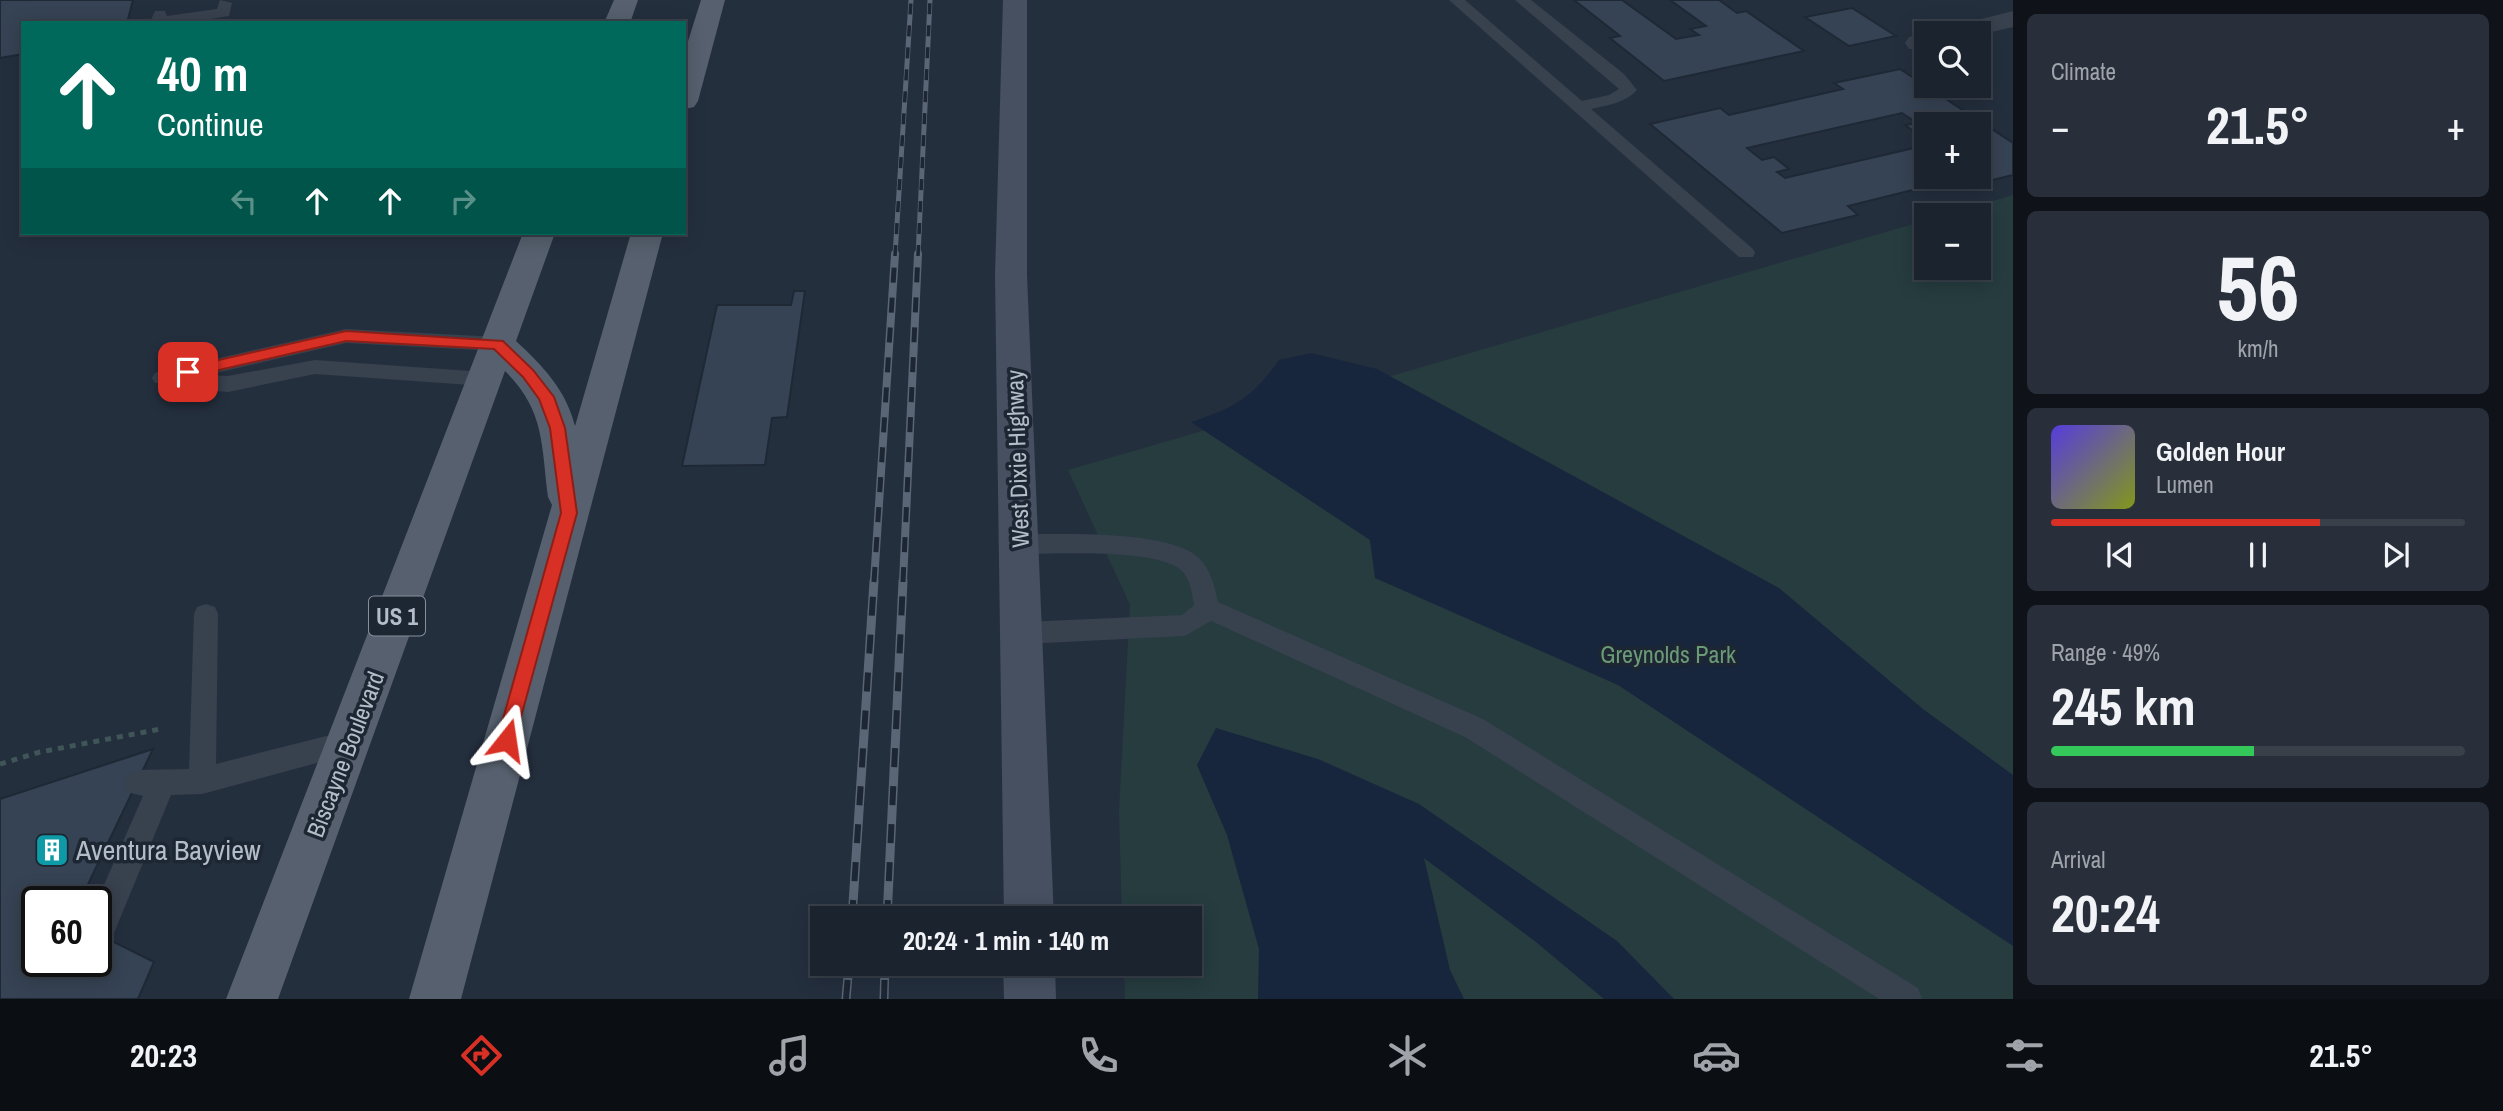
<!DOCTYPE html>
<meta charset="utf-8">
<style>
body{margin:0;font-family:"Archivo Narrow",sans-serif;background:#282f3a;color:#f1f3f6;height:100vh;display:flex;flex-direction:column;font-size:26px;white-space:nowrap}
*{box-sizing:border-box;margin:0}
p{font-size:23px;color:#a0a4aa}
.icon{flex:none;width:38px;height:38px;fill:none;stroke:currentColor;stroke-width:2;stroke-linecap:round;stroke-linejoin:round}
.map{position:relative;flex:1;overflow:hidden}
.sheet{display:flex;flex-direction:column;gap:14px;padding:14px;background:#0f1319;width:490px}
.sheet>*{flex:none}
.banner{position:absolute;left:21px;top:21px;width:665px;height:214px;border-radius:0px;box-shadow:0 4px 18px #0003,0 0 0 2px #39404a;background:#00695c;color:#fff;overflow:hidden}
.tools{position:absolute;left:1914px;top:21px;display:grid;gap:14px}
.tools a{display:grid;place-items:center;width:77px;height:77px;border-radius:0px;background:#1b232e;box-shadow:0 4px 18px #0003,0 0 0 2px #39404a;font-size:35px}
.speed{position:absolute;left:21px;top:886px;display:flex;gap:14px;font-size:35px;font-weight:700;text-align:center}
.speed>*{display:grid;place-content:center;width:91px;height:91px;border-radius:50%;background:#1b232e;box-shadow:0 4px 18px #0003,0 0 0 2px #39404a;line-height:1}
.speed .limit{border:4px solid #111;border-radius:10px;background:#fff;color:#111}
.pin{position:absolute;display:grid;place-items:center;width:60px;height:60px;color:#fff;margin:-30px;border-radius:14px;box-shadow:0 4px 10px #0006}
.me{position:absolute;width:77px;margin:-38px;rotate:15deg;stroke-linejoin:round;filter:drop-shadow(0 0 5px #0008)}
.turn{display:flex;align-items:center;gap:24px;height:147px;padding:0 21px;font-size:32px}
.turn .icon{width:91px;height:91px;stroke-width:2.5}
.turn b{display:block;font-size:49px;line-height:60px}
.lanes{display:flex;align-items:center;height:66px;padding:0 21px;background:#0003;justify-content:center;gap:35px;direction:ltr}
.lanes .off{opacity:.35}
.big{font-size:52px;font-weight:800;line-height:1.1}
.sheet .card{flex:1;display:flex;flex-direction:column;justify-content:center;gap:10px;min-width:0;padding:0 24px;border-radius:10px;background:#282f3a}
.sheet .dial{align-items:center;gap:0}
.dial b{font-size:91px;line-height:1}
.song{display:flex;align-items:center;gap:21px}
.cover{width:84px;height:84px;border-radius:10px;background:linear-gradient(135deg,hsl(250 70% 55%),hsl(70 70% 35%))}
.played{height:7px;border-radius:4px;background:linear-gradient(90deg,#d93025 65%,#39404a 65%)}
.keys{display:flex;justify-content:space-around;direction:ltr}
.heat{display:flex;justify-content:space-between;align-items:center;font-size:38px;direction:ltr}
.charge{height:10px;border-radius:5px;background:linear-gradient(90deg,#34c759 49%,#39404a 0)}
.trip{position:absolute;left:810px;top:906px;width:392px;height:70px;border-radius:0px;background:#1b232e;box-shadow:0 4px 18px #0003,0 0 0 2px #39404a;font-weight:800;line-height:70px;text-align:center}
.menu{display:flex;height:112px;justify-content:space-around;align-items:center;background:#0b0e12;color:#a0a4aa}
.menu .icon{width:49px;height:49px}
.menu .selected{color:#d93025}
.menu b{font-size:32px;color:#f1f3f6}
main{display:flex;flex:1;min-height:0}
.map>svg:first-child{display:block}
.green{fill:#263c3f}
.water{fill:#17263c}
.building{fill:#364354;stroke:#1f2835;stroke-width:2}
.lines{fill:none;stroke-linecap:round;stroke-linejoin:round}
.path{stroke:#3f5557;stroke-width:5;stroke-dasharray:6 6;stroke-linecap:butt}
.lane{fill:#38414e;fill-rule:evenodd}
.street{fill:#38414e;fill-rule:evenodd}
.secondary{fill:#465061;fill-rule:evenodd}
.primary{fill:#56606e;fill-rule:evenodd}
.rail-far2-casing{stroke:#5a6575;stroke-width:5}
.rail-far1-casing{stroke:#5a6575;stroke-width:8}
.rail-casing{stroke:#5a6575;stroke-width:9}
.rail-far2{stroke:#1d2633;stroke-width:3.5;stroke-dasharray:11;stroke-linecap:butt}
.rail-far1{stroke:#1d2633;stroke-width:5;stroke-dasharray:15;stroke-linecap:butt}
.rail{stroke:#1d2633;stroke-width:6;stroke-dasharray:19;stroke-linecap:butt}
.route{fill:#d93025;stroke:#8d1f18;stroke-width:2}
.labels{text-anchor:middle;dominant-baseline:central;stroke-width:7;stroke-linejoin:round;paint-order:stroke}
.shield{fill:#1d2633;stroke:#878f9c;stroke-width:2}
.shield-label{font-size:23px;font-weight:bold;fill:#b4bcc9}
.street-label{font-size:24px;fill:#b4bcc9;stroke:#1d2633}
.park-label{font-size:24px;fill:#6b9a76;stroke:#1d2633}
.near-poi-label{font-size:28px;fill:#b4bcc9;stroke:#1d2633;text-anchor:start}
</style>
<main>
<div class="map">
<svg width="2013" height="999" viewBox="0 0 2013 999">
<rect width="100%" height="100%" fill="#242f3e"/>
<path class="green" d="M2013 195V999H1125L1124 964H1190V919H1122L1119 811 1130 605 1068 470 1927 220V268H1979V215H1944Z"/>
<g class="water">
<path d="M1311 353 1377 369 1779 588 1923 709 2013 775V946L1618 685 1375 578 1370 540 1191 422C1234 408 1252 398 1279 360Z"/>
<path d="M1216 728 1318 759 1419 804 1617 941 1674 999H1604L1536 942 1424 858 1450 970 1464 999H1258L1259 949 1227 835 1197 765Z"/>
</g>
<g class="building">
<path d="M0 0H133L127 23H23V54L0 58Z"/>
<path d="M1574 0H1622L1676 39 1699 35 1690 29 1706 26 1670 0H1719L1737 13 1746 11 1804 51 1664 81 1610 38 1620 36Z"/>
<path d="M1852 8 1896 36 1849 46 1805 17Z"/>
<path d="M1900 69 2013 143V175L1980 183 1971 177H1979V124H1927V137L1923 138 1905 125 1917 123 1902 113 1747 148 1762 160 1774 157 1789 169 1777 172 1785 178 1927 145V177H1965L1848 206 1858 215 1782 233 1650 124 1720 108 1729 115 1843 89 1834 83Z"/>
<path d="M794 291H805L787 417 772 418 765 465 682 466 717 305H791Z"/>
<path d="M153 749 80 901H37V961H96V933L154 962 138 999H0V799Z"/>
</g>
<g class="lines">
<path class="path" d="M0 764 40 752 161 729"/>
<g class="lane">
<path d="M220 0 232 3 229 16 185 23 150 22 155 11H165L167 16 217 9Z"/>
<path d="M1449 0H1465L1582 101 1609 95 1619 89 1515 0H1531L1624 74 1637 90C1625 103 1608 105 1591 109L1753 249 1755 253 1753 257H1739Z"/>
<path d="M346 329 498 337 508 344 498 351 346 343 208 375 228 376 315 360 485 372 492 374 495 379 492 384 485 386 315 374 228 392 182 388 173 383H155L152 378 155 373 162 371Z"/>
<path d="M1019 534C1061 535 1168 529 1199 558 1210 568 1215 587 1218 602L1483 719 1918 988 1922 999H1879L1465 737 1211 621 1185 636 1023 644 1014 641 1011 633 1014 625 1023 622 1182 615 1194 605C1192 593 1190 578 1181 570 1155 548 1055 554 1019 554L1011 551 1007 544 1011 537Z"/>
<path d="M206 604 215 607 218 614 216 764 350 730 359 733 363 742 359 751 350 754 202 794 171 795 109 945 98 949 96 903 143 796 127 792 123 783 127 774 137 770 189 769 194 614 197 607Z"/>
</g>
<g class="street">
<path d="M2013 11V27L1979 35 1942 33 1946 28Z"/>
<path d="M1927 32 1931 33H1927V49H1909L1905 43 1909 37Z"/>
</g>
<g class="secondary">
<path d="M1003 0H1027V275L1054 919H1004L995 275Z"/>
<path d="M1003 964H1055L1056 999H1004Z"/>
</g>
<g class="primary">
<path d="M614 0H638L630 23H604Z"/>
<path d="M701 0H725L698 101 694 107 684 109V54Z"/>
<path d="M523 233H555L516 341C543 366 566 390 575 426L631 233H663L461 999H409L552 505 548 497C541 444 545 411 505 371L278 999H226Z"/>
</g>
<g class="rail-far2-casing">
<g id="rail-far2">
<path d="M895 256 911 0"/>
<path d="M918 256 930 0"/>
</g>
</g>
<g class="rail-far1-casing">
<g id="rail-far1">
<path d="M874 582 895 254"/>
<path d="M903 582 918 254"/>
</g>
</g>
<g class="rail-casing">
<g id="rail">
<path d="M852 919 874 581"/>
<path d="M887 919 903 581"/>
<path d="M846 999 849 964"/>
<path d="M884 999 885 964"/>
</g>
</g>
<use href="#rail-far2" class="rail-far2"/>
<use href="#rail-far1" class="rail-far1"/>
<use href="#rail" class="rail"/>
</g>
<path class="route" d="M346 331 503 341 533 370 554 397 565 428 577 513 513 746 507 749 500 746 497 740 561 513 550 428 539 399 523 377 494 349 346 341 188 377 181 372 188 367Z"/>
<defs>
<g id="building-square" transform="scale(1.75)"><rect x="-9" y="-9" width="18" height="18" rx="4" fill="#0f9aa8" stroke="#1d2633"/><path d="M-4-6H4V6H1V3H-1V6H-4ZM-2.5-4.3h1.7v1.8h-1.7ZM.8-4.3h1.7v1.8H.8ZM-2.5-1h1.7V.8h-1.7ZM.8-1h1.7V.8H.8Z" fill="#fff"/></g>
</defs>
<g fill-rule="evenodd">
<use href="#building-square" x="52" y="850"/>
</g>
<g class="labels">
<rect class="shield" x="369" y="596.5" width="56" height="39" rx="5"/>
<g class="shield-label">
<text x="397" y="616">US 1</text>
</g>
<g class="street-label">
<text transform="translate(1017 459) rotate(-92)">West Dixie Highway</text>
<text transform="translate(345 754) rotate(-69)">Biscayne Boulevard</text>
</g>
<g class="park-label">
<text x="1668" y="654">Greynolds Park</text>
</g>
<g class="near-poi-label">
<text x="76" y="850">Aventura Bayview</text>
</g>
</g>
</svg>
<div class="tools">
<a><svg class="icon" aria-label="search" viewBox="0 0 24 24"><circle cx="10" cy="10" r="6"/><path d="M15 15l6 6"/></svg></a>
<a>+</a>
<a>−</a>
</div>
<div class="speed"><div class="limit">60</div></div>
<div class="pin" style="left:188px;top:372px;background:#d93025"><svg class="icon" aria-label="arrive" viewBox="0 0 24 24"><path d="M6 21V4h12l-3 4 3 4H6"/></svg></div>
<svg class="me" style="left:507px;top:740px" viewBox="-20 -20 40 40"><path d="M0-17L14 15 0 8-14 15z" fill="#d93025" stroke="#fff" stroke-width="4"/></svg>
<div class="trip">20:24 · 1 min · 140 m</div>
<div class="banner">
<div class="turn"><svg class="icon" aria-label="ahead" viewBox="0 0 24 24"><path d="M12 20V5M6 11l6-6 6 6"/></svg><div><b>40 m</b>Continue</div></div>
<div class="lanes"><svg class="icon off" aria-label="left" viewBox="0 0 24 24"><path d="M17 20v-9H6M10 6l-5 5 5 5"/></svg><svg class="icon" aria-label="ahead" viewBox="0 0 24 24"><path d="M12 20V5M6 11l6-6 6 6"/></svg><svg class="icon" aria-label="ahead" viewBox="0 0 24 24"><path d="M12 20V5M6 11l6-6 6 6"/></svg><svg class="icon off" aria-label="right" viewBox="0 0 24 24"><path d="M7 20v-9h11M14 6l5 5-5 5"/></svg></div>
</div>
</div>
<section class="sheet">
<div class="card"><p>Climate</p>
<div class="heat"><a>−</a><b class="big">21.5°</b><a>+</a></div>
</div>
<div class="card dial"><b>56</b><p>km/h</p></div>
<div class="card">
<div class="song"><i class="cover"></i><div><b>Golden Hour</b><p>Lumen</p></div></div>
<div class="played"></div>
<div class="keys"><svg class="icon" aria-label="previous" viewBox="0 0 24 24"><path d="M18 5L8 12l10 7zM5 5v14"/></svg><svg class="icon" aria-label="pause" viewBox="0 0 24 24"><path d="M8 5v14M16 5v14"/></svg><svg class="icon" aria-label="next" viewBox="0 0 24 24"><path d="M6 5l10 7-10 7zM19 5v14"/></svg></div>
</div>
<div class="card"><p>Range · 49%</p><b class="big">245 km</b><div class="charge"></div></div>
<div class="card"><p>Arrival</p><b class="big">20:24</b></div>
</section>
</main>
<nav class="menu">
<b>20:23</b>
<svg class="icon selected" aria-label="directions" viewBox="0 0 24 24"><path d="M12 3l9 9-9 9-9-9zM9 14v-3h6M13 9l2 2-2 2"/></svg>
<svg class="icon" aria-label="music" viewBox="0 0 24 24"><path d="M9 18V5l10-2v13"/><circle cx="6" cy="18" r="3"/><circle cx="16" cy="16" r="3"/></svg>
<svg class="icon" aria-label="phone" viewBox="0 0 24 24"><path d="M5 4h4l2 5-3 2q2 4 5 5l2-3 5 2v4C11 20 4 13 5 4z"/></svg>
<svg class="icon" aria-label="climate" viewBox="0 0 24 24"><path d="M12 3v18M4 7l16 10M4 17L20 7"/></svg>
<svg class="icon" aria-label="car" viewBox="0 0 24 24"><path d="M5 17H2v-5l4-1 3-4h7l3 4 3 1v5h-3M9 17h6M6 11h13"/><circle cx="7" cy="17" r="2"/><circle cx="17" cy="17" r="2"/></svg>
<svg class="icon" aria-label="filters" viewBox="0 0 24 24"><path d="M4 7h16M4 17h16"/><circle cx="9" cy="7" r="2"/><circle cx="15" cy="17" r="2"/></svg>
<b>21.5°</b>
</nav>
